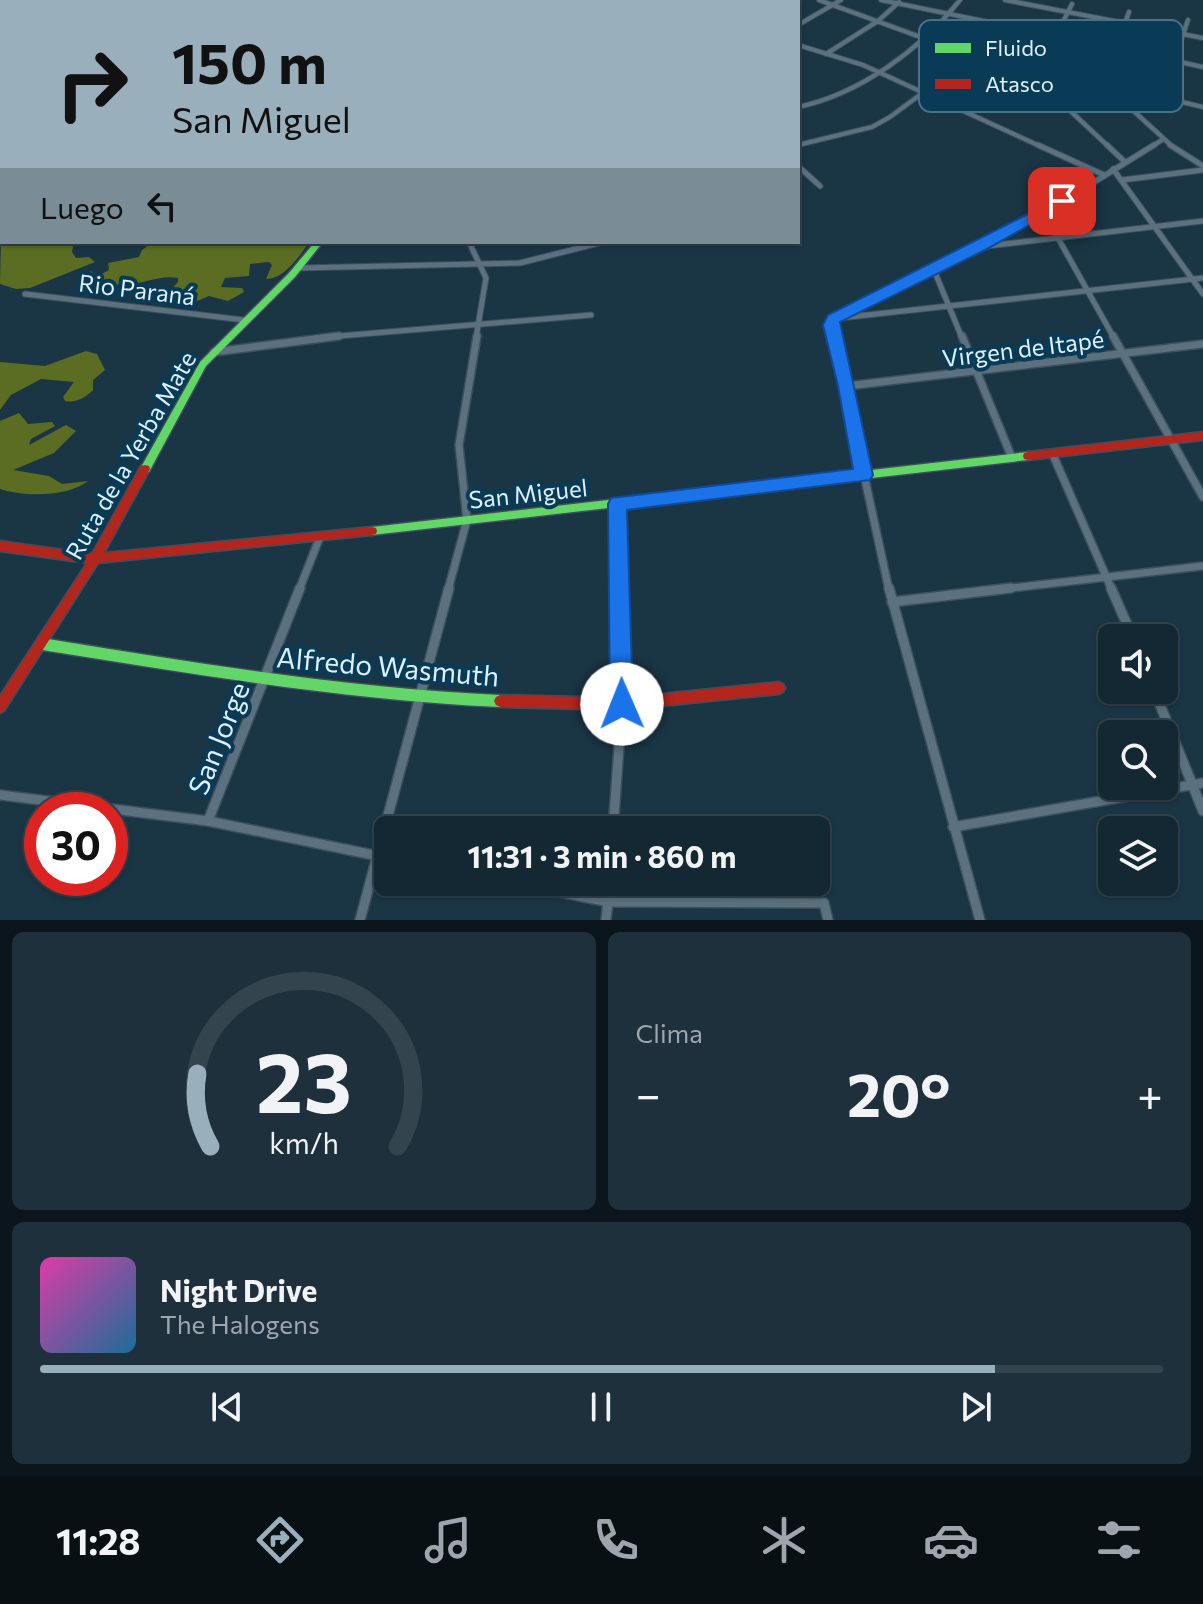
<!DOCTYPE html>
<html lang="es">
<meta charset="utf-8">
<style>
body{margin:0;font-family:Commissioner,sans-serif;background:#1d303b;color:#f1f3f6;height:100vh;display:flex;flex-direction:column;font-size:30px;white-space:nowrap}
*{box-sizing:border-box;margin:0}
p{font-size:26px;color:#9da6ac}
.icon{flex:none;width:44px;height:44px;fill:none;stroke:currentColor;stroke-width:2;stroke-linecap:round;stroke-linejoin:round}
.map{position:relative;height:920px;overflow:hidden}
.panel{display:flex;flex-direction:column;gap:12px;padding:12px;background:#0b161c;flex:1}
.panel>*{flex:none}
.hud{position:absolute;left:0px;top:0px;width:800px;height:244px;box-shadow:0 2px 6px #0004,0 0 0 2px #33444e;background:#99afbc;color:#111;overflow:hidden}
.controls{position:absolute;left:1098px;top:624px;display:grid;gap:16px}
.controls a{display:grid;place-items:center;width:80px;height:80px;border-radius:12px;background:#142833;box-shadow:0 2px 6px #0004,0 0 0 2px #33444e;font-size:40px}
.speed{position:absolute;left:24px;top:792px;display:flex;gap:16px;font-size:40px;font-weight:700;text-align:center}
.speed>*{display:grid;place-content:center;width:104px;height:104px;border-radius:50%;background:#142833;box-shadow:0 2px 6px #0004,0 0 0 2px #33444e;line-height:1}
.speed .limit{border:12px solid #d22;background:#fff;color:#111}
.pin{position:absolute;display:grid;place-items:center;width:68px;height:68px;color:#fff;margin:-34px;border-radius:16px;box-shadow:0 4px 12px #0006}
.me{position:absolute;width:88px;margin:-44px;rotate:359deg;stroke-linejoin:round;filter:drop-shadow(0 0 6px #0008)}
.turn{display:flex;align-items:center;gap:28px;height:168px;padding:0 40px;font-size:36px}
.turn .icon{width:104px;height:104px;stroke-width:2.5}
.turn b{display:block;font-size:56px;line-height:68px}
.then{display:flex;align-items:center;height:76px;padding:0 40px;background:#0003;gap:16px;font-size:30px}
.big{font-size:60px;font-weight:700;line-height:1.1}
.panel .card{flex:1;display:flex;flex-direction:column;justify-content:center;gap:12px;min-width:0;padding:0 28px;border-radius:12px;background:#1d303b}
.panel .dial{align-items:center;gap:0}
.dial svg{height:208px;overflow:visible;fill:none;stroke:#33444e;stroke-width:7;stroke-linecap:round;text-anchor:middle}
.dial text{fill:#f1f3f6;stroke:none}
.song{display:flex;align-items:center;gap:24px}
.cover{width:96px;height:96px;border-radius:12px;background:linear-gradient(135deg,hsl(320 70% 55%),hsl(200 70% 35%))}
.played{height:8px;border-radius:4px;background:linear-gradient(90deg,#99afbc 85%,#33444e 85%)}
.keys{display:flex;justify-content:space-around;direction:ltr}
.heat{display:flex;justify-content:space-between;align-items:center;font-size:44px;direction:ltr}
.panel .tiles{flex:1;display:grid;gap:12px;grid-template-columns:1fr 1fr}
.card:last-child{grid-column:span 2}
.trip{position:absolute;left:374px;top:816px;width:456px;height:80px;border-radius:12px;background:#142833;box-shadow:0 2px 6px #0004,0 0 0 2px #33444e;font-weight:700;line-height:80px;text-align:center}
.tab-bar{display:flex;height:128px;justify-content:space-around;align-items:center;background:#081014;color:#9da6ac}
.tab-bar .icon{width:56px;height:56px}
.tab-bar .selected{color:#99afbc}
.tab-bar b{font-size:36px;color:#f1f3f6}
.map>svg:first-child{display:block}
.forest{fill:#5b6d22}
.lines{fill:none;stroke-linecap:round;stroke-linejoin:round}
.street-far3-casing{stroke:#3d4f5b;stroke-width:6}
.street-far2-casing{stroke:#3d4f5b;stroke-width:7}
.street-far1-casing{stroke:#3d4f5b;stroke-width:10}
.street-casing{stroke:#3d4f5b;stroke-width:12}
.fast-casing{stroke:#3d4f5b;stroke-width:3}
.jam-casing{stroke:#3d4f5b;stroke-width:3}
.street-far3{stroke:#5b7180;stroke-width:4}
.street-far2{stroke:#5b7180;stroke-width:5}
.street-far1{stroke:#5b7180;stroke-width:7}
.street{stroke:#5b7180;stroke-width:9}
.fast{fill:#63d668;fill-rule:evenodd}
.jam{fill:#b3261e;fill-rule:evenodd}
.route{fill:#1a73e8;stroke:#114b97;stroke-width:2}
.labels{text-anchor:middle;dominant-baseline:central;stroke-width:8;stroke-linejoin:round;paint-order:stroke}
.street-label{font-size:24px;fill:#def0fd;stroke:#093a56}
.near-street-label{font-size:28px;fill:#def0fd;stroke:#093a56}
.key{fill:#093a56;stroke:#497188;stroke-width:2}
.key-label{font-size:22px;fill:#def0fd}
</style>
<div class="map">
<svg width="1203" height="920" viewBox="0 0 1203 920">
<rect width="100%" height="100%" fill="#1a3544"/>
<g class="forest">
<path d="M2 193V242H86L73 246 72 252 76 258 89 257 95 262 30 288 16 289 0 284Z"/>
<path d="M153 242H307L308 244C298 258 284 279 266 279L272 265 269 262 250 264 249 276 225 278 221 287 242 288 244 292 228 301 209 296 195 302 198 294 193 288 162 306 160 301 178 282V278C157 274 140 287 119 284L109 291 89 294 87 291 100 281 89 280 85 274 91 271 98 276 109 270 108 263 139 257 142 250Z"/>
<path d="M86 351 97 354 105 370 93 380V390C85 398 77 403 65 401L63 397 74 382 41 379 11 395 0 410V362L45 366Z"/>
<path d="M19 413 28 424 52 422 55 426 31 439 29 445 66 425 76 431 54 453 13 470 49 476 62 484 88 481C68 497 24 497 0 489V421Z"/>
</g>
<g class="lines">
<g class="street-far3-casing">
<g id="street-far3">
<path d="M142 0 160 2"/>
<path d="M819 0 1033 78 1103 83 1203 107"/>
<path d="M881 0 1116 48 1103 76V83L1173 147"/>
<path d="M1005 0 1203 38"/>
<path d="M34 2 40 0"/>
<path d="M117 2 123 0"/>
<path d="M264 2 303 0"/>
<path d="M772 2 775 0"/>
<path d="M1072 4 1042 63 1031 71 1032 75 1109 147"/>
<path d="M1129 12 1116 48 1203 67"/>
<path d="M798 25 841 0"/>
<path d="M798 45 863 65 1042 147"/>
<path d="M826 54 878 21 899 2"/>
<path d="M1174 61 1188 20"/>
<path d="M798 107C860 94 921 49 960 0"/>
<path d="M798 145 872 127 890 117 974 55 1004 26"/>
<path d="M1151 147 1162 140"/>
</g>
</g>
<g class="street-far2-casing">
<g id="street-far2">
<path d="M1038 145 1104 175"/>
<path d="M1107 145 1125 162"/>
<path d="M1170 145 1203 166"/>
<path d="M798 166 820 186"/>
<path d="M1113 169 1203 294"/>
<path d="M1122 180 1203 170"/>
<path d="M1041 215 1058 238 1114 338"/>
<path d="M469 242 486 278 476 338"/>
<path d="M987 246 1203 221"/>
<path d="M299 268 520 263 603 242"/>
<path d="M934 270 962 338"/>
<path d="M25 294 244 320"/>
<path d="M840 318 1203 278"/>
<path d="M833 319 834 338"/>
<path d="M833 319 1041 215 1154 145"/>
<path d="M315 338 591 315"/>
</g>
</g>
<g class="street-far1-casing">
<g id="street-far1">
<path d="M834 336 889 590"/>
<path d="M962 336 1012 458"/>
<path d="M1113 336 1203 497"/>
<path d="M214 352 339 336"/>
<path d="M847 386 1203 344"/>
<path d="M1053 455 1112 590"/>
<path d="M618 504 620 590"/>
<path d="M299 590 320 537"/>
<path d="M448 590 467 520 459 445 477 336"/>
<path d="M994 590 1203 566"/>
</g>
</g>
<g class="street-casing">
<g id="street">
<path d="M889 588 980 920"/>
<path d="M1111 588 1133 638"/>
<path d="M892 602 1011 588"/>
<path d="M1154 690 1203 811"/>
<path d="M0 795 208 821 388 858"/>
<path d="M208 821 300 588"/>
<path d="M953 827 1203 783"/>
<path d="M613 830 622 704 620 588"/>
<path d="M508 882 609 902 824 903 828 920"/>
<path d="M360 920 449 588"/>
<path d="M606 920 610 882"/>
</g>
</g>
<g class="fast-casing">
<g id="fast">
<path d="M388 0H394L395 2H389Z"/>
<path d="M315 242H323L295 277 206 366 149 472H141L140 469 200 362 289 273Z"/>
<path d="M1028 452 1032 453 1033 456 1032 459 1028 460 372 535 368 534 367 531 368 528 372 527Z"/>
<path d="M42 638C194 663 346 688 500 695L504 697 506 701 504 705 500 707C346 700 194 674 42 650L38 648 36 644 38 640Z"/>
</g>
</g>
<g class="jam-casing">
<g id="jam">
<path d="M1203 432V440L1028 460 1024 459 1023 456 1024 453 1028 452Z"/>
<path d="M145 465 149 466 150 469 104 553 372 527 376 528 377 531 376 534 372 535 98 563 4 711 0 713V696L87 563 0 551V541L92 554 141 466Z"/>
<path d="M779 682 783 684 785 688 783 692 779 694 622 710 500 707 496 705 494 701 496 697 500 695 622 698Z"/>
</g>
</g>
<use href="#street-far3" class="street-far3"/>
<use href="#street-far2" class="street-far2"/>
<use href="#street-far1" class="street-far1"/>
<use href="#street" class="street"/>
<use href="#fast" class="fast"/>
<use href="#jam" class="jam"/>
</g>
<path class="route" d="M1062 197 1069 201 1067 204 985 250 840 322 873 475 870 480 627 510 633 704 630 712 622 715 613 712 610 704 608 504 611 498 853 469 838 386 823 325 828 315Z"/>
<g class="labels">
<g class="street-label">
<text transform="translate(137 289) rotate(7)">Rio Paraná</text>
<text transform="translate(1023 348) rotate(-7)">Virgen de Itapé</text>
<text transform="translate(130 455) rotate(-60)">Ruta de la Yerba Mate</text>
<text transform="translate(528 493) rotate(-6)">San Miguel</text>
</g>
<g class="near-street-label">
<text transform="translate(388 666) rotate(5)">Alfredo Wasmuth</text>
<text transform="translate(218 738) rotate(-68)">San Jorge</text>
</g>
</g>
<rect x="919" y="20" width="264" height="92" rx="12" class="key"/>
<rect x="935" y="43" width="36" height="10" fill="#63d668"/>
<rect x="935" y="79" width="36" height="10" fill="#b3261e"/>
<g class="key-label">
<text x="985" y="56">Fluido</text>
<text x="985" y="92">Atasco</text>
</g>
</svg>
<div class="controls">
<a><svg class="icon" aria-label="sound" viewBox="0 0 24 24"><path d="M4 9h4l5-4v14l-5-4H4zM17 9q2 3 0 6"/></svg></a>
<a><svg class="icon" aria-label="search" viewBox="0 0 24 24"><circle cx="10" cy="10" r="6"/><path d="M15 15l6 6"/></svg></a>
<a><svg class="icon" aria-label="layers" viewBox="0 0 24 24"><path d="M12 4l9 5-9 5-9-5zM3 14l9 5 9-5"/></svg></a>
</div>
<div class="speed"><div class="limit">30</div></div>
<div class="pin" style="left:1062px;top:201px;background:#d93025"><svg class="icon" aria-label="arrive" viewBox="0 0 24 24"><path d="M6 21V4h12l-3 4 3 4H6"/></svg></div>
<svg class="me" style="left:622px;top:704px" viewBox="-20 -20 40 40"><circle r="19" fill="#fff"/><path d="M0-13L10 11 0 6-10 11z" fill="#1a73e8"/></svg>
<div class="trip">11:31 · 3 min · 860 m</div>
<div class="hud">
<div class="turn"><svg class="icon" aria-label="right" viewBox="0 0 24 24"><path d="M7 20v-9h11M14 6l5 5-5 5"/></svg><div><b>150 m</b>San Miguel</div></div>
<div class="then">Luego<svg class="icon" aria-label="left" viewBox="0 0 24 24"><path d="M17 20v-9H6M10 6l-5 5 5 5"/></svg></div>
</div>
</div>
<section class="panel">
<div class="tiles">
<div class="card dial"><svg viewBox="0 0 100 80">
<path d="M14 69A42 42 0 1 1 86 69"/>
<path d="M14 69A42 42 0 0 1 9 41" stroke="#99afbc"/>
<text x="50" y="56" font-size="32" font-weight="700">23</text>
<text x="50" y="72" font-size="11">km/h</text>
</svg></div>
<div class="card"><p>Clima</p>
<div class="heat"><a>−</a><b class="big">20°</b><a>+</a></div>
</div>
<div class="card">
<div class="song"><i class="cover"></i><div><b>Night Drive</b><p>The Halogens</p></div></div>
<div class="played"></div>
<div class="keys"><svg class="icon" aria-label="previous" viewBox="0 0 24 24"><path d="M18 5L8 12l10 7zM5 5v14"/></svg><svg class="icon" aria-label="pause" viewBox="0 0 24 24"><path d="M8 5v14M16 5v14"/></svg><svg class="icon" aria-label="next" viewBox="0 0 24 24"><path d="M6 5l10 7-10 7zM19 5v14"/></svg></div>
</div>
</div>
</section>
<nav class="tab-bar">
<b>11:28</b>
<svg class="icon selected" aria-label="directions" viewBox="0 0 24 24"><path d="M12 3l9 9-9 9-9-9zM9 14v-3h6M13 9l2 2-2 2"/></svg>
<svg class="icon" aria-label="music" viewBox="0 0 24 24"><path d="M9 18V5l10-2v13"/><circle cx="6" cy="18" r="3"/><circle cx="16" cy="16" r="3"/></svg>
<svg class="icon" aria-label="phone" viewBox="0 0 24 24"><path d="M5 4h4l2 5-3 2q2 4 5 5l2-3 5 2v4C11 20 4 13 5 4z"/></svg>
<svg class="icon" aria-label="climate" viewBox="0 0 24 24"><path d="M12 3v18M4 7l16 10M4 17L20 7"/></svg>
<svg class="icon" aria-label="car" viewBox="0 0 24 24"><path d="M5 17H2v-5l4-1 3-4h7l3 4 3 1v5h-3M9 17h6M6 11h13"/><circle cx="7" cy="17" r="2"/><circle cx="17" cy="17" r="2"/></svg>
<svg class="icon" aria-label="filters" viewBox="0 0 24 24"><path d="M4 7h16M4 17h16"/><circle cx="9" cy="7" r="2"/><circle cx="15" cy="17" r="2"/></svg>
</nav>
